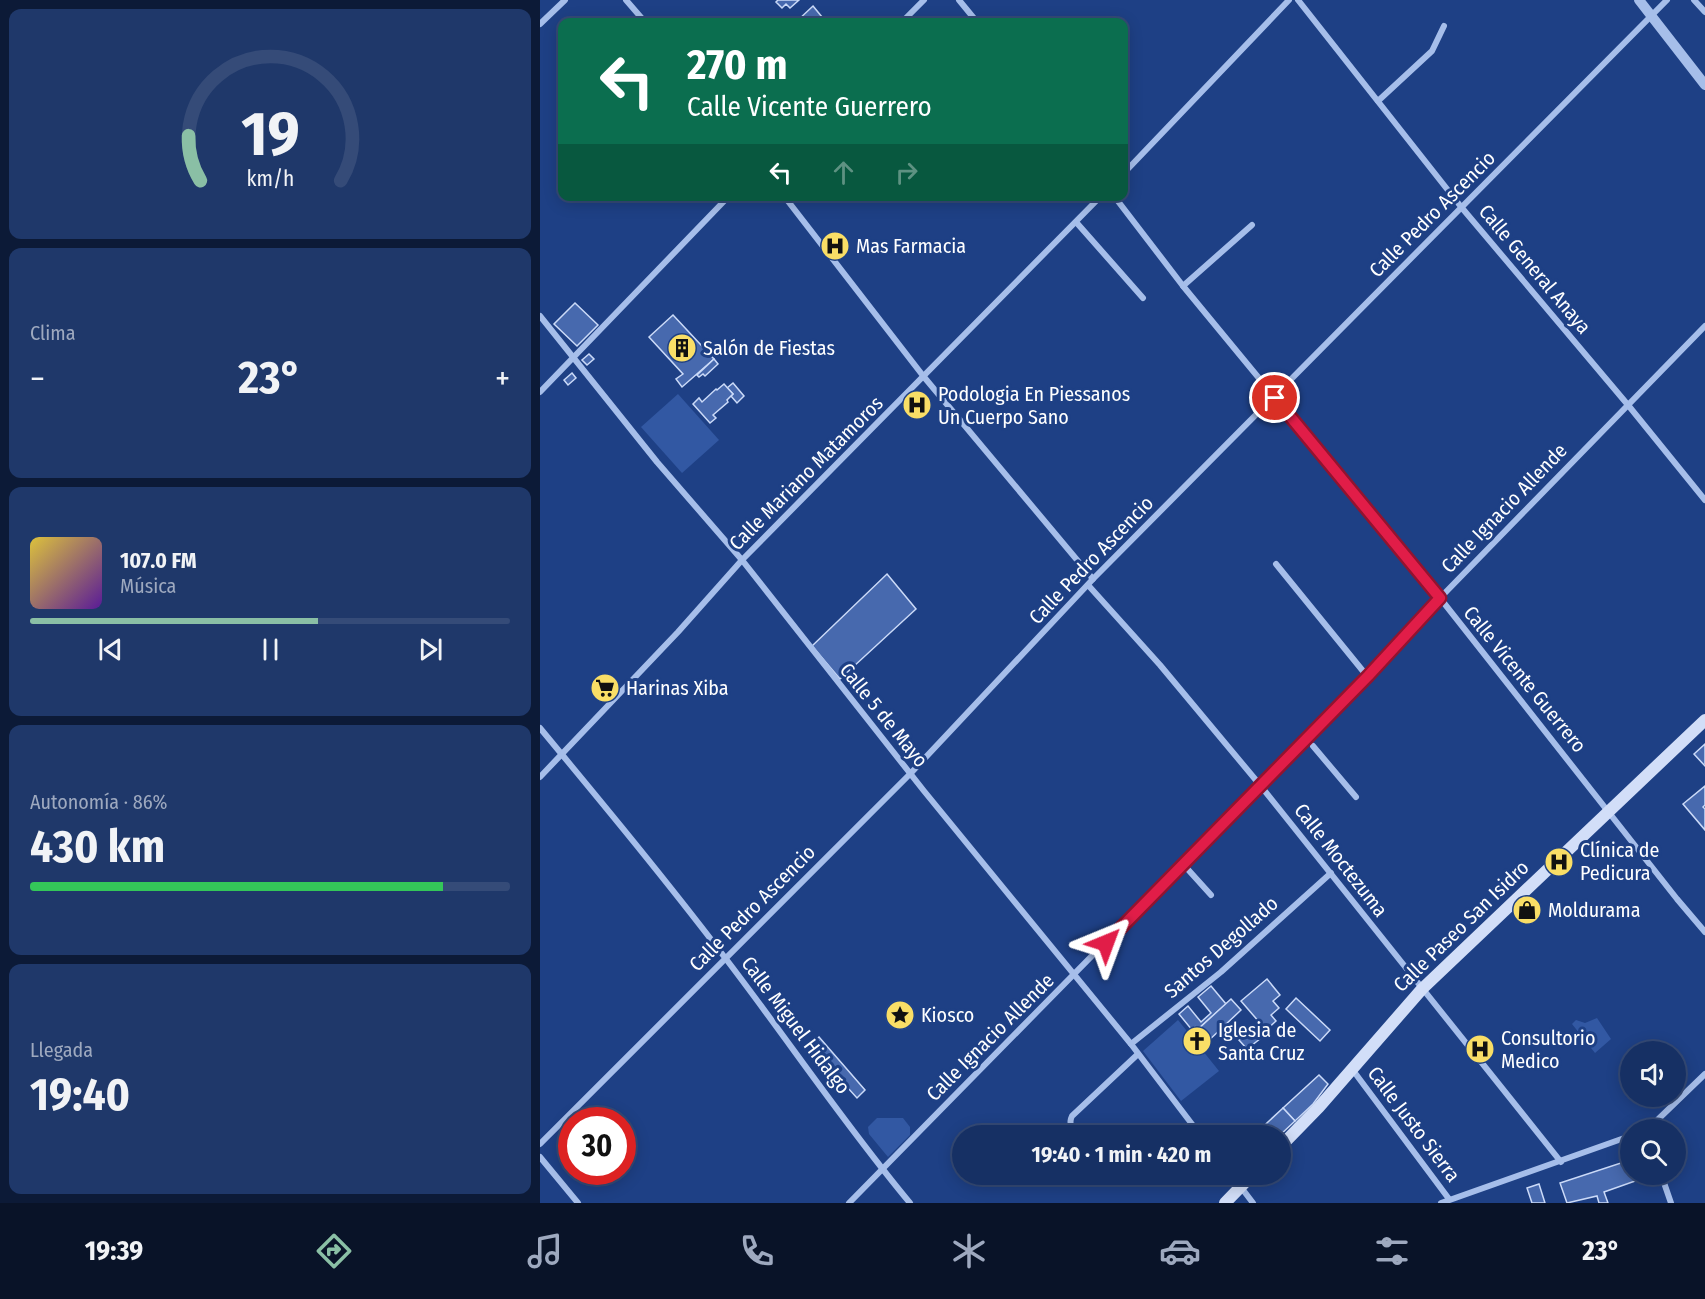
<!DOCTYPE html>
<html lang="es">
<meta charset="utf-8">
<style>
body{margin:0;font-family:"Fira Sans Condensed",sans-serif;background:#1f386a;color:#f1f3f6;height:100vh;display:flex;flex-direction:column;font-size:22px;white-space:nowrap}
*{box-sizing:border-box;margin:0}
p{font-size:20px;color:#9ea9bf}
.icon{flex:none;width:33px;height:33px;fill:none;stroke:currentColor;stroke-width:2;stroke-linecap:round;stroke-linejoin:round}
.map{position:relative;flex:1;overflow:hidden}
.side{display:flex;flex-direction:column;gap:9px;padding:9px;background:#0c1a37;width:540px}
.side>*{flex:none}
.hud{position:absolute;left:18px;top:18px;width:570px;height:183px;border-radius:12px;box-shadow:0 3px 15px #0003,0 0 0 2px #354b78;background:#0b6e4f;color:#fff;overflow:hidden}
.tools{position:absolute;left:1080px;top:1041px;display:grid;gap:12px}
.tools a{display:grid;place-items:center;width:66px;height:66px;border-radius:50%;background:#163064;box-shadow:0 3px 15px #0003,0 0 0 2px #354b78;font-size:30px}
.speed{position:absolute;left:18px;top:1107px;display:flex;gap:12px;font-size:30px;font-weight:700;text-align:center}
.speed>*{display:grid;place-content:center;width:78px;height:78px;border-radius:50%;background:#163064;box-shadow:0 3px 15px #0003,0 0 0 2px #354b78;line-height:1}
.speed .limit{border:9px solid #d22;background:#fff;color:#111}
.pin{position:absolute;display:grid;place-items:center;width:51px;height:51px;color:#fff;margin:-26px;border:3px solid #fff;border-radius:50%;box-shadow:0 2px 6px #0007}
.me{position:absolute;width:66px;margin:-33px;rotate:44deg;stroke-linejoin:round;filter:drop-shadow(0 0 4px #0008)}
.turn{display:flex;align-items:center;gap:21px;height:126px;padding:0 30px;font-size:27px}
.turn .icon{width:78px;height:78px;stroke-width:2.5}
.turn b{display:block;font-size:42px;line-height:51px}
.lanes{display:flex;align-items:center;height:57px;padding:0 30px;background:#0003;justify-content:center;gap:30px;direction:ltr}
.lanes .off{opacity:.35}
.big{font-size:45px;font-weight:700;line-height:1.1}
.side .card{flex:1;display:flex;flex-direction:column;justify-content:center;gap:9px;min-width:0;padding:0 21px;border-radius:12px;background:#1f386a}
.side .dial{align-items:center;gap:0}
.dial svg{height:156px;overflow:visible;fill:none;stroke:#354b78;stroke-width:7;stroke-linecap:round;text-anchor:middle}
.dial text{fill:#f1f3f6;stroke:none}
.song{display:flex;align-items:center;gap:18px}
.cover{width:72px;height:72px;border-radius:9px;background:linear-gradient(135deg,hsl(50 70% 55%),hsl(270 70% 35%))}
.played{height:6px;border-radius:3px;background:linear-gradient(90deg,#8abfa5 60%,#354b78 60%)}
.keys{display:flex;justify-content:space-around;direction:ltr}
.heat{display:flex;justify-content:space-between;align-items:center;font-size:33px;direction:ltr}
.charge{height:9px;border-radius:4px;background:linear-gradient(90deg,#34c759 86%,#354b78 0)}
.trip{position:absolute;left:412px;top:1125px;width:339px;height:60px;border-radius:30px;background:#163064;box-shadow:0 3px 15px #0003,0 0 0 2px #354b78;font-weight:700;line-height:60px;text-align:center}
.menu{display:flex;height:96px;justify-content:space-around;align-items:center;background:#091328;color:#9ea9bf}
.menu .icon{width:42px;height:42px}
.menu .selected{color:#8abfa5}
.menu b{font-size:27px;color:#f1f3f6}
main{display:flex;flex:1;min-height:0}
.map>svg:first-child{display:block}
.green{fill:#3258a3}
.building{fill:#4769ae;stroke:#cbdaf8;stroke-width:1.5}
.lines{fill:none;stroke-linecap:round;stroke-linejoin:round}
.minor{stroke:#a6beea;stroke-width:6}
.tertiary{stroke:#a6beea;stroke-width:10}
.secondary{stroke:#d2def8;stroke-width:12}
.route-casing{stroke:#92132f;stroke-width:15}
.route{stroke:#e11d48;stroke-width:10}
.labels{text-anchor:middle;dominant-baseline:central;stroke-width:6;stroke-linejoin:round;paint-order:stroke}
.street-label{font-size:20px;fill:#fff;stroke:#1e4085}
.poi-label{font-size:20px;fill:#fff;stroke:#1e4085;text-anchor:start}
</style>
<main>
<section class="side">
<div class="card dial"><svg viewBox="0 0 100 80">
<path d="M14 69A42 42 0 1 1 86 69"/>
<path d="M14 69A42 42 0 0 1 8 46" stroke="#8abfa5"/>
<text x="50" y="56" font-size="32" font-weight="700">19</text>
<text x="50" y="72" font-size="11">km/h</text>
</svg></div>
<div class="card"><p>Clima</p>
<div class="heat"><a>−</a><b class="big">23°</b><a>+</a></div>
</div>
<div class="card">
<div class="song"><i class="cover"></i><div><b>107.0 FM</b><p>Música</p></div></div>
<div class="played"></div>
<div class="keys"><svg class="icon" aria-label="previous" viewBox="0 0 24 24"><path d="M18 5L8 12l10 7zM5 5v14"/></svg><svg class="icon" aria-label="pause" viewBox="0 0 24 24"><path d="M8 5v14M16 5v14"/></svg><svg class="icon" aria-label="next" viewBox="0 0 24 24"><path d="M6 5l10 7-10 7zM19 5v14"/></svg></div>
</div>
<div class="card"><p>Autonomía · 86%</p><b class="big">430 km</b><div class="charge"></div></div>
<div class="card"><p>Llegada</p><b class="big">19:40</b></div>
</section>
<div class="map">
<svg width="1165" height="1203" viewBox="0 0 1165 1203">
<rect width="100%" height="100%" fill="#1e4085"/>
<g class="green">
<path d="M138 394 179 440 142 473 101 427Z"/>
<circle cx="360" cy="1015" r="15"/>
<path d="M1057 1018 1071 1039 1055 1053 1032 1024 1036 1020 1045 1023Z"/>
<path d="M638 1020 679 1071 641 1101 603 1051Z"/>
<path d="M337 1118H363L370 1127V1135L348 1157 329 1134 328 1127Z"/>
</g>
<g class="building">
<path d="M238 0H259L250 8 246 4 242 8 236 2Z"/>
<path d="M273 6 282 17 276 22H256Z"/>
<path d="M35 303 58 325 37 346 14 324Z"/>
<path d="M133 315 174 359 142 387 136 379 143 374 109 337Z"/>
<path d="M49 354 54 359 47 365 42 360Z"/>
<path d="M174 359 178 364 165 376 163 374 159 377 157 375Z"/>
<path d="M32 373 36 378 28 385 24 380Z"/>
<path d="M193 383 204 396 197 403 191 396 193 394 187 388Z"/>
<path d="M184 384 193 394 187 400 188 402 173 415 176 418 170 423 153 404 159 398 162 402 176 389 177 390Z"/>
<path d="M347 574 376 609 300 679 272 646Z"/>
<path d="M1165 744V766L1154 754Z"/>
<path d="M1165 786V805L1163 807 1165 809V830L1143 804Z"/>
<path d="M727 979 740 995 733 1001 739 1008 731 1015 736 1021 726 1030 701 1001Z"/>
<path d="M671 986 686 1004 657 1030 655 1027 652 1030 639 1014 648 1006 661 1022 671 1013 658 997Z"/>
<path d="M756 998 790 1030 780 1041 746 1009Z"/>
<path d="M691 999 701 1010 665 1044 656 1033 655 1035 651 1030 655 1027 657 1030Z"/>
<circle cx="360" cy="1015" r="7"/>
<path d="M717 1026 725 1035 707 1049 699 1040Z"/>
<path d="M279 1037 325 1090 317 1098 269 1045Z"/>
<path d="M779 1075 788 1084 773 1104 755 1121 743 1108Z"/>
<path d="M743 1108 755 1121 739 1136H713Z"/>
<path d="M1090 1160V1174H1097L1098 1180 1064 1192 1068 1203H1059L1057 1196 1027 1203 1020 1183Z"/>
<path d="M999 1184 1005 1203H992L987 1188Z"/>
</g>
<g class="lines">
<g class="minor">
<path d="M86 0 105 22"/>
<path d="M419 0 437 22"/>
<path d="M758 0 922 208 1088 405 1165 500"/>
<path d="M1154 0 1165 12"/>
<path d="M362 22 384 0"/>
<path d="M0 24 25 0"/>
<path d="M838 101 892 51 904 26"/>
<path d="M584 173 749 0"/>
<path d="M244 196 384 377 553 579"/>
<path d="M574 196 643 286 900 598 1137 899 1165 932"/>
<path d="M536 222 603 298"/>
<path d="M643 286 712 225"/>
<path d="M0 316 117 462 202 560 384 791 591 1044 661 1136"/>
<path d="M0 392 189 196"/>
<path d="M736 564 827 676"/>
<path d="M548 585 620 665 720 785 1021 1162"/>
<path d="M0 728C63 804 126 880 186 959 248 1040 305 1125 370 1203"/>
<path d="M773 746 816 797"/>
<path d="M0 777 138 632 202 560 561 196"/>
<path d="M643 864 671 895"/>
<path d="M591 1044 681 972 791 873"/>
<path d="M812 1069 909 1199"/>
<path d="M1107 1130 1165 1074"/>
<path d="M538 1136C532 1129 528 1124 532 1116L598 1054"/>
<path d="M0 1144 370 774 553 579 1127 0"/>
<path d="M0 1157 38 1203"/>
<path d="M575 1174 583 1183"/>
<path d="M691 1174 713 1203"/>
<path d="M1121 1174 1131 1203"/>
<path d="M309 1203 827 676 900 598 1165 326"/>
<path d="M901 1203 1090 1136"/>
</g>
<path class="tertiary" d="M1099 0 1165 85"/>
<g class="secondary">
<path d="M741 1146 779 1107 882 989 1165 720"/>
<path d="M685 1203 713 1174"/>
</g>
</g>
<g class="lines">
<g class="route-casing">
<path id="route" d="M566 943 828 676 900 598 735 398"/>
</g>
<use href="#route" class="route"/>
</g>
<defs>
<g id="hospital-disc" transform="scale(1.5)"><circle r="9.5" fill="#f9de66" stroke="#1e4085"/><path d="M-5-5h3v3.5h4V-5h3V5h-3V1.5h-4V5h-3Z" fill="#111"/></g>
<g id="building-disc" transform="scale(1.5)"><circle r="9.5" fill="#f9de66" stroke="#1e4085"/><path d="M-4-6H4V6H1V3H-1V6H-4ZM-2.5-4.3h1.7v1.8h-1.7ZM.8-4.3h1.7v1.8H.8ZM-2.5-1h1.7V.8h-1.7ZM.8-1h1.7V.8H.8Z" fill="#111"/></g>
<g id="supermarket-disc" transform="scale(1.5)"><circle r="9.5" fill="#f9de66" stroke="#1e4085"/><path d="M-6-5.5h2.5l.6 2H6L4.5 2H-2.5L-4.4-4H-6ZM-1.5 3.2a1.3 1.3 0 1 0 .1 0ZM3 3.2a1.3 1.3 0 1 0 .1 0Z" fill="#111"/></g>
<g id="shop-disc" transform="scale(1.5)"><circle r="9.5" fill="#f9de66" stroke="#1e4085"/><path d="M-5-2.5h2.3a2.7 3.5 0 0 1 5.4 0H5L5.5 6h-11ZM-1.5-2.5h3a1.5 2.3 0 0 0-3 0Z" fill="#111"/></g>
<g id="sight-disc" transform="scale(1.5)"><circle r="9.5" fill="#f9de66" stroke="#1e4085"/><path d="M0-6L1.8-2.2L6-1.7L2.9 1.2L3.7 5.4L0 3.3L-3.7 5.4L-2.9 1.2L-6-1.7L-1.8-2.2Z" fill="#111"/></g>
<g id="church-disc" transform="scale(1.5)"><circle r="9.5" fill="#f9de66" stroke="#1e4085"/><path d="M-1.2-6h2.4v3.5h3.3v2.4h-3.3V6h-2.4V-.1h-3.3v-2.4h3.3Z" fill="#111"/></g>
</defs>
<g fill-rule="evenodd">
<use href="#hospital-disc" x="295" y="246"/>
<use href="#building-disc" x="142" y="348"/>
<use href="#hospital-disc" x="377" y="405"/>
<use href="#supermarket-disc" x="65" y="688"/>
<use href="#hospital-disc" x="1019" y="862"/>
<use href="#shop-disc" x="987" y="910"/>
<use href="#sight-disc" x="360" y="1015"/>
<use href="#church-disc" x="657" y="1041"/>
<use href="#hospital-disc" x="940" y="1049"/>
</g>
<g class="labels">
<g class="street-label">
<text transform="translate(892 214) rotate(-45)">Calle Pedro Ascencio</text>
<text transform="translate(995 269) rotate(50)">Calle General Anaya</text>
<text transform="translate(266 473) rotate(-45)">Calle Mariano Matamoros</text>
<text transform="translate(964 508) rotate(-46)">Calle Ignacio Allende</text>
<text transform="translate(551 560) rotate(-46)">Calle Pedro Ascencio</text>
<text transform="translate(985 679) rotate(51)">Calle Vicente Guerrero</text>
<text transform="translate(344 715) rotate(51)">Calle 5 de Mayo</text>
<text transform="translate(801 860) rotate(52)">Calle Moctezuma</text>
<text transform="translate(212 908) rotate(-45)">Calle Pedro Ascencio</text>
<text transform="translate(921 926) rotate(-44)">Calle Paseo San Isidro</text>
<text transform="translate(681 947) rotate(-41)">Santos Degollado</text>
<text transform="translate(256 1025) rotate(53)">Calle Miguel Hidalgo</text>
<text transform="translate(450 1037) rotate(-45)">Calle Ignacio Allende</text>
<text transform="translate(874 1124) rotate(53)">Calle Justo Sierra</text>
</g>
<g class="poi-label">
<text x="316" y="246">Mas Farmacia</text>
<text x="163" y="348">Salón de Fiestas</text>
<text x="398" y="394">Podologia En Piessanos<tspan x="398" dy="23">Un Cuerpo Sano</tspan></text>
<text x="86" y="688">Harinas Xiba</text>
<text x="1040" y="850">Clínica de<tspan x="1040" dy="23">Pedicura</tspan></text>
<text x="1008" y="910">Moldurama</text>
<text x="381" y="1015">Kiosco</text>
<text x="678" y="1030">Iglesia de<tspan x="678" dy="23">Santa Cruz</tspan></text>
<text x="961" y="1038">Consultorio<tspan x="961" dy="23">Medico</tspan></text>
</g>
</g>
</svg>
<div class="tools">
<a><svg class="icon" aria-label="sound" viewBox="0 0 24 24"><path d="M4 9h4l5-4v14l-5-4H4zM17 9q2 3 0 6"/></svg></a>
<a><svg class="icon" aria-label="search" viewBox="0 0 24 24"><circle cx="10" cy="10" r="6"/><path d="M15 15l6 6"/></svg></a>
</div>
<div class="speed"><div class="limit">30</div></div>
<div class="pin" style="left:735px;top:398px;background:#d93025"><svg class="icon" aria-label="arrive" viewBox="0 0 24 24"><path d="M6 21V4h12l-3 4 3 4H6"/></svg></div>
<svg class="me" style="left:566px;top:943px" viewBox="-20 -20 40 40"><path d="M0-17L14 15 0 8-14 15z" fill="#e11d48" stroke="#fff" stroke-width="4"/></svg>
<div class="trip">19:40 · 1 min · 420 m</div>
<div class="hud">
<div class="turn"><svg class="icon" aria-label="left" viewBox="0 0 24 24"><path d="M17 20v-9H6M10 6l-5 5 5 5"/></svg><div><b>270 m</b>Calle Vicente Guerrero</div></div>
<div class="lanes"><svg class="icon" aria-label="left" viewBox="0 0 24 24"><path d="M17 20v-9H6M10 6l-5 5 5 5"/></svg><svg class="icon off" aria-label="ahead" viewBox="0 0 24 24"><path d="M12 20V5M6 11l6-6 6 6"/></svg><svg class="icon off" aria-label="right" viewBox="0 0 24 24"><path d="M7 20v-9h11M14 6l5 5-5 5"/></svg></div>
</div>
</div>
</main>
<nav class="menu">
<b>19:39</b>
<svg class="icon selected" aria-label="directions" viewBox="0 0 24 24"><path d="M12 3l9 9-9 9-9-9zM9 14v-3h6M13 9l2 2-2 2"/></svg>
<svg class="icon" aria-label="music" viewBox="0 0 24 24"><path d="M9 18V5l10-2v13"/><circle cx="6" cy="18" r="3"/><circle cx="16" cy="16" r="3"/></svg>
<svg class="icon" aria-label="phone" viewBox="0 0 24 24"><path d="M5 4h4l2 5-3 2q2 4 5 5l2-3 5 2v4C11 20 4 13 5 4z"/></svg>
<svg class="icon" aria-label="climate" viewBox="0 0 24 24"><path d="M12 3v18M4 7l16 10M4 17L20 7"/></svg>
<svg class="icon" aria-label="car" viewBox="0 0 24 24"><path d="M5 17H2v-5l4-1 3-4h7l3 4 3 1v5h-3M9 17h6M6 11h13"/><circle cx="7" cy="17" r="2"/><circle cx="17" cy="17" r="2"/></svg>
<svg class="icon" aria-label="filters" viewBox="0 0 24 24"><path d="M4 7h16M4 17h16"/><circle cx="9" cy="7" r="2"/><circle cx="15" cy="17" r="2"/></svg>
<b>23°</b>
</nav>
